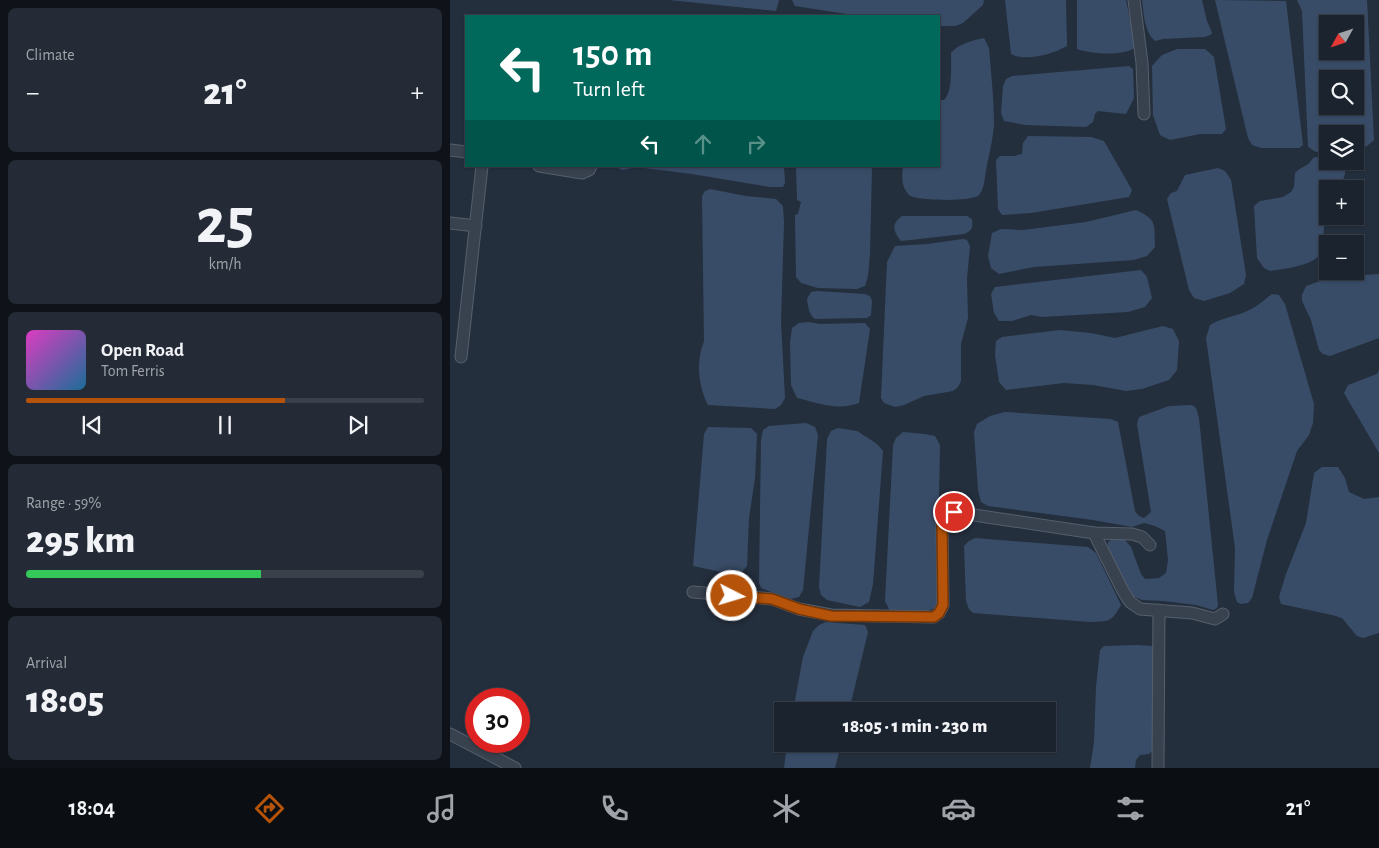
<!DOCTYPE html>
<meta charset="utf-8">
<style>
body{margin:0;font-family:"Alegreya Sans",sans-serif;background:#242b36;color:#f1f3f6;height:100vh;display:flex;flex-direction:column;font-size:19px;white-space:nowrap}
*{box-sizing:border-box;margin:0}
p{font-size:16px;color:#a0a4aa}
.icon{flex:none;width:28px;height:28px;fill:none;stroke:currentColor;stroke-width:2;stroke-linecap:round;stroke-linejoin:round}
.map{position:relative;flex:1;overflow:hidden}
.panel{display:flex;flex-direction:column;gap:8px;padding:8px;background:#0f1319;width:450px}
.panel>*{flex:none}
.banner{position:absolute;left:15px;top:15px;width:475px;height:152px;border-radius:0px;box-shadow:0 1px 4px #0004,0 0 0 1px #39404a;background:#00695c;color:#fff;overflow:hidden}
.needle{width:32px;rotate:230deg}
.tools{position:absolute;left:869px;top:15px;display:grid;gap:10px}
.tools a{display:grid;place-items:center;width:45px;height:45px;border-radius:0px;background:#1b232e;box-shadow:0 1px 4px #0004,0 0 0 1px #39404a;font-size:25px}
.speed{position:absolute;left:15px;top:688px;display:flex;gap:10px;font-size:25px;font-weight:700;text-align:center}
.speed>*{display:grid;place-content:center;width:65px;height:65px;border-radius:50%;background:#1b232e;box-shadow:0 1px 4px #0004,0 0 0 1px #39404a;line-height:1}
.speed .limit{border:8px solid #d22;background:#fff;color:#111}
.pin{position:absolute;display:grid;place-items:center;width:42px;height:42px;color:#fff;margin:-21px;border:2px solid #fff;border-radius:50%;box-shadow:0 1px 5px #0007}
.me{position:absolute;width:55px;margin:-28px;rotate:95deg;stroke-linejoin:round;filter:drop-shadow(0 0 4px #0008)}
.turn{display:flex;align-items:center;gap:18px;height:105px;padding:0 25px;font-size:22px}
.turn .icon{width:65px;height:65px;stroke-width:2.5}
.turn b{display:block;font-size:35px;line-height:42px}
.lanes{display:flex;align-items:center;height:48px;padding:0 25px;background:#0003;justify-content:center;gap:25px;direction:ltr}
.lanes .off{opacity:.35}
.big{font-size:38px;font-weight:800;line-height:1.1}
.panel .widget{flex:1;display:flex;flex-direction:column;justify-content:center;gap:8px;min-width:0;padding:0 18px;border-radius:8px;background:#242b36}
.panel .dial{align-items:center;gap:0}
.dial b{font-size:65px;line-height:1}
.song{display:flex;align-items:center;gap:15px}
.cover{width:60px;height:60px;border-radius:8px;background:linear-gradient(135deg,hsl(310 70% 55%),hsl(200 70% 35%))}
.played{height:5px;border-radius:2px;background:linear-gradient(90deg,#b45309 65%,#39404a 65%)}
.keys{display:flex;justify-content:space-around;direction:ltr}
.heat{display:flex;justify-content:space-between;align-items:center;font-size:28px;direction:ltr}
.charge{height:8px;border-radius:4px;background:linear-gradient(90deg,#34c759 59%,#39404a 0)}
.trip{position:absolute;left:324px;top:702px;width:282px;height:50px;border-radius:0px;background:#1b232e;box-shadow:0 1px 4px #0004,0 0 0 1px #39404a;font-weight:800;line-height:50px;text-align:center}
.dock{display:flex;height:80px;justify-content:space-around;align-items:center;background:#0b0e12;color:#a0a4aa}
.dock .icon{width:35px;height:35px}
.dock .selected{color:#b45309}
.dock b{font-size:22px;color:#f1f3f6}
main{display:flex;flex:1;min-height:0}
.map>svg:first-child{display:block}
.water{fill:#394c67;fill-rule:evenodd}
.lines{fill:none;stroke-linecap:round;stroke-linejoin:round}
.minor-casing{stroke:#565f6c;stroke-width:13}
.minor{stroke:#38414e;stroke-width:11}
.route-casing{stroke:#753606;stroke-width:12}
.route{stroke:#b45309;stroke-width:9}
</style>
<main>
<section class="panel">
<div class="widget"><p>Climate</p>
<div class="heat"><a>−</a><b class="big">21°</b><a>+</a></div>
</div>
<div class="widget dial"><b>25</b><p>km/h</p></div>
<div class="widget">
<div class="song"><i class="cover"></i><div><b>Open Road</b><p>Tom Ferris</p></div></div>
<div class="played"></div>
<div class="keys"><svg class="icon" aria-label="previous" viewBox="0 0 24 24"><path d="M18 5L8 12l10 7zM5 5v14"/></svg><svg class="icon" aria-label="pause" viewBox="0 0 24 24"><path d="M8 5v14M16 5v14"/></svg><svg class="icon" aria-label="next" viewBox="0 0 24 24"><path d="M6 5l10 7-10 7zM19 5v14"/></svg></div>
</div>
<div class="widget"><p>Range · 59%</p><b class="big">295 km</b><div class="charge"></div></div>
<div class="widget"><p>Arrival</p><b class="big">18:05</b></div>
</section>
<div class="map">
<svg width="929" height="768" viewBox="0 0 929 768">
<rect width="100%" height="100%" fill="#242f3e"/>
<g class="water">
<path d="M219 0H329L326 11Z"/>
<path d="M342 0H534L533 5 513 23 506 26H489V16H409L345 6Z"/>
<path d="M555 0H616L617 46C603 54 576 62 561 54Z"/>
<path d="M627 0H676L679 15 687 46C676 57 642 54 627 49Z"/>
<path d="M692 0H752L757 21 762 33 760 35 755 37 713 39 705 41C694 31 694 14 692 0Z"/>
<path d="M765 0 836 1 853 145 849 148H811L802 145 798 138Z"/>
<path d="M847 0H917L924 140 917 146 905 148V134H878L877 151 866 152 858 147 852 11ZM878 24H905V51H878ZM878 79H905V106H878Z"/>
<path d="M534 38 539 48C541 73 544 99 544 124 543 139 539 155 536 170 535 177 534 190 529 195 523 202 465 201 459 195 451 187 452 176 453 166H489V100H494C503 92 501 65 501 53 510 43 521 41 534 38Z"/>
<path d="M727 49H755L764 57 776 129 772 134H750L720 140 710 135 703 115 702 66 712 55Z"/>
<path d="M679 66 683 69 684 98 676 114 648 111 645 114 643 122 636 127 576 125 554 121 551 113 553 86 556 79 562 76Z"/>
<path d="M578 136 641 137 654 141 682 190 679 197 581 213 552 215 548 209 546 160 550 156H564L572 154 573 143Z"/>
<path d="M865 157 877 159 878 161C901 161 897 172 889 189H878L877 213 875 218C874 229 873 242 870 253 865 266 832 269 820 271L814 268 807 258 804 206 810 201 833 197 841 192 844 187 845 173C849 169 853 167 857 165 861 162 861 159 865 157Z"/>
<path d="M168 166H334L335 183 333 187H320L242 174 186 167 173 170 168 168Z"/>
<path d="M346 166H422L420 254 418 276 415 286 407 289 368 288 351 283 346 277 345 215 348 214 351 202 347 200Z"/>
<path d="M768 168 775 171 781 180 796 275 794 284 780 293 754 301 744 298 739 290 717 199 721 193 727 191 735 175Z"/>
<path d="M260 189 296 196 326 199 333 206 334 223 331 322 335 398 331 405 325 409 258 405C248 386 246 361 254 341L252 196 255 191Z"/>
<path d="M686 210C708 220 704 225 705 247L697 256 684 260 584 267 549 274 541 268 538 256 542 233 551 229 573 230 636 222Z"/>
<path d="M452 216H517L522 219C523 227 522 231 514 234L451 241C443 231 441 224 452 216Z"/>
<path d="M513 239 517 240 520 246 517 279 518 318 511 344V381L508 387 503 391 474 396 454 405 445 407 434 403 431 398 437 262 445 246 477 244Z"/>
<path d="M691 270 697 277 702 298 695 307 678 312 592 317 581 315 562 321H549L544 313 541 294 545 287Z"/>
<path d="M929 274V338L880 356 873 354 869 350 861 320 852 301V295L856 286 882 277Z"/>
<path d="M367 291 414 294 420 296 422 301 421 315 417 318 365 319C359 315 358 306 357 299L361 292Z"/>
<path d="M822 294 829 295 835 304 864 404 863 423 859 435 847 451 817 540 802 598 798 603 791 604 787 602 784 592 785 548 756 338 760 325C771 318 783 317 795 312 805 308 813 301 822 294Z"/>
<path d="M358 322 370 324 415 323 420 329 409 403C388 411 368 403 347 398L341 385 340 343 342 328 349 323Z"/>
<path d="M713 326 723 329 729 341 727 370 719 380 692 389 676 391 643 385 614 383 556 390 549 382 545 355 546 341 552 337 610 330 641 333 665 338Z"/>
<path d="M929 370V453L894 393 898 385 927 374Z"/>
<path d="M742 405 746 408 749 418 768 605 767 608 763 610 746 605 714 601 692 600 684 597 676 587 657 550 658 542 663 539H674L681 547 691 574 695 579 709 578 716 573 718 560 715 531 705 526 694 523 682 527 643 520 538 506 531 502 528 490 524 432 527 424 540 416 555 412 661 419 668 422 685 511 689 516 694 518 701 512 687 424 689 417 719 406Z"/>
<path d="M356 423 365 427 368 435 353 590 349 597 340 599 311 588 309 583 311 440 313 430 319 426Z"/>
<path d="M258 427 301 428 307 434 305 478 299 518 297 566 291 573H276L243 566 254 434Z"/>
<path d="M388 428 407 431 427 444 433 451 423 584 419 602 410 607 377 600 371 595 369 587 377 439 381 431Z"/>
<path d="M453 432 475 434 485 436 490 445 487 604 485 608 477 611H440L435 601 443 445 446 438Z"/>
<path d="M872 467H888L895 478 899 492 914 499 929 497V633L913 638 907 636 892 618 882 615 831 604 829 597 836 574 856 523 864 473Z"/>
<path d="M525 538 638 547 646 553 671 605C661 623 659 621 640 622L523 613 519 609 516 601 514 546 519 541Z"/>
<path d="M376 622 415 625 418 632 399 711H343L353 657 363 631 369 625Z"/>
<path d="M687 645 703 646 706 657 702 751 699 754 690 755 686 760 685 768H640L644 743 646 687 650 650 654 646Z"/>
<path d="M337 744H391L385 768H334Z"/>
</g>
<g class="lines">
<g class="minor-casing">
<g id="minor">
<path d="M684 0 692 63 694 114"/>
<path d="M0 150 16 152"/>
<path d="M89 166 132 173 139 170 141 166"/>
<path d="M0 223 26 226"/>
<path d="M11 357 32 166"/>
<path d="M644 533 673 591 680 602 690 609 742 613 765 619 773 614"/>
<path d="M243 592 322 599 349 609 381 615 484 617 489 613 493 605 492 523 498 514 504 512 644 533 682 534 692 537 700 545"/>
<path d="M0 734 65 768"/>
<path d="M708 768 709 610"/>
</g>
</g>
<use href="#minor" class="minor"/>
</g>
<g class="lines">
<g class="route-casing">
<path id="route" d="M282 596 322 599 349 609 381 616 484 617 489 613 493 605 492 523 498 514 504 512"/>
</g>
<use href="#route" class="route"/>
</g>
</svg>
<div class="tools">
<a><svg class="needle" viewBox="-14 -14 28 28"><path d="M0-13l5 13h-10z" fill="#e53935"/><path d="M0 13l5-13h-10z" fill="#a0a4aa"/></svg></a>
<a><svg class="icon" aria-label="search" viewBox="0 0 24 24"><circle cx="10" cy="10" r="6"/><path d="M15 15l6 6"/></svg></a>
<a><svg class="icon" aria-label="layers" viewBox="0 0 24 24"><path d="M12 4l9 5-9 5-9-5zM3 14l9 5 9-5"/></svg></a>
<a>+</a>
<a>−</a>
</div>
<div class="speed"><div class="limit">30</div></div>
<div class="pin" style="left:504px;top:512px;background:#d93025"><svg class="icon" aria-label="arrive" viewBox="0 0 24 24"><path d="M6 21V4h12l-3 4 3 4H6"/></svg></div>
<svg class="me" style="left:282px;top:596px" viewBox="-20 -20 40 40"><circle r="17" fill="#b45309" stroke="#fff" stroke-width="3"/><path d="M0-11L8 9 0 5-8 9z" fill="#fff"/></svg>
<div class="trip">18:05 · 1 min · 230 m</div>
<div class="banner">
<div class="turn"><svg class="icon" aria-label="left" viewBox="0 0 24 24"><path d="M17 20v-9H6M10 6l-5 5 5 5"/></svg><div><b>150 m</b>Turn left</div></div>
<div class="lanes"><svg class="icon" aria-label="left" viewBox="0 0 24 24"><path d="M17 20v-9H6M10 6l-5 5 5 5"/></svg><svg class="icon off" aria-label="ahead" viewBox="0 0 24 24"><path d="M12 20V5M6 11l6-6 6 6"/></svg><svg class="icon off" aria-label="right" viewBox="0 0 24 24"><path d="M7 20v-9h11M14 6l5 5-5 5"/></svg></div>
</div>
</div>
</main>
<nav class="dock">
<b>18:04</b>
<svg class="icon selected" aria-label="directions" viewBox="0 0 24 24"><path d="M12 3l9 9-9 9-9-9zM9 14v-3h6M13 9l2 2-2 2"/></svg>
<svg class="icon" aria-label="music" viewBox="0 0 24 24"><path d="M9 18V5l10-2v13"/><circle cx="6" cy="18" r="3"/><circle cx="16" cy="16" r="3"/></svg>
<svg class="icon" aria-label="phone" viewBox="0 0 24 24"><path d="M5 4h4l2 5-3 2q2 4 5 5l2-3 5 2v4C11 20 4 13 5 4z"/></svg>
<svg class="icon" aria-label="climate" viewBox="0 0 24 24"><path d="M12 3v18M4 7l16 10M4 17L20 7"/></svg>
<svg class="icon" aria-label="car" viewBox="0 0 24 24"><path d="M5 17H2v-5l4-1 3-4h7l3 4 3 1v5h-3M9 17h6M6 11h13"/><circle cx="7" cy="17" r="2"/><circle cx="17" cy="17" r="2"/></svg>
<svg class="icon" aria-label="filters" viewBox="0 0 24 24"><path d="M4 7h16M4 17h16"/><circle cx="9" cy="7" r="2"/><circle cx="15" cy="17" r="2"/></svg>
<b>21°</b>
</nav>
